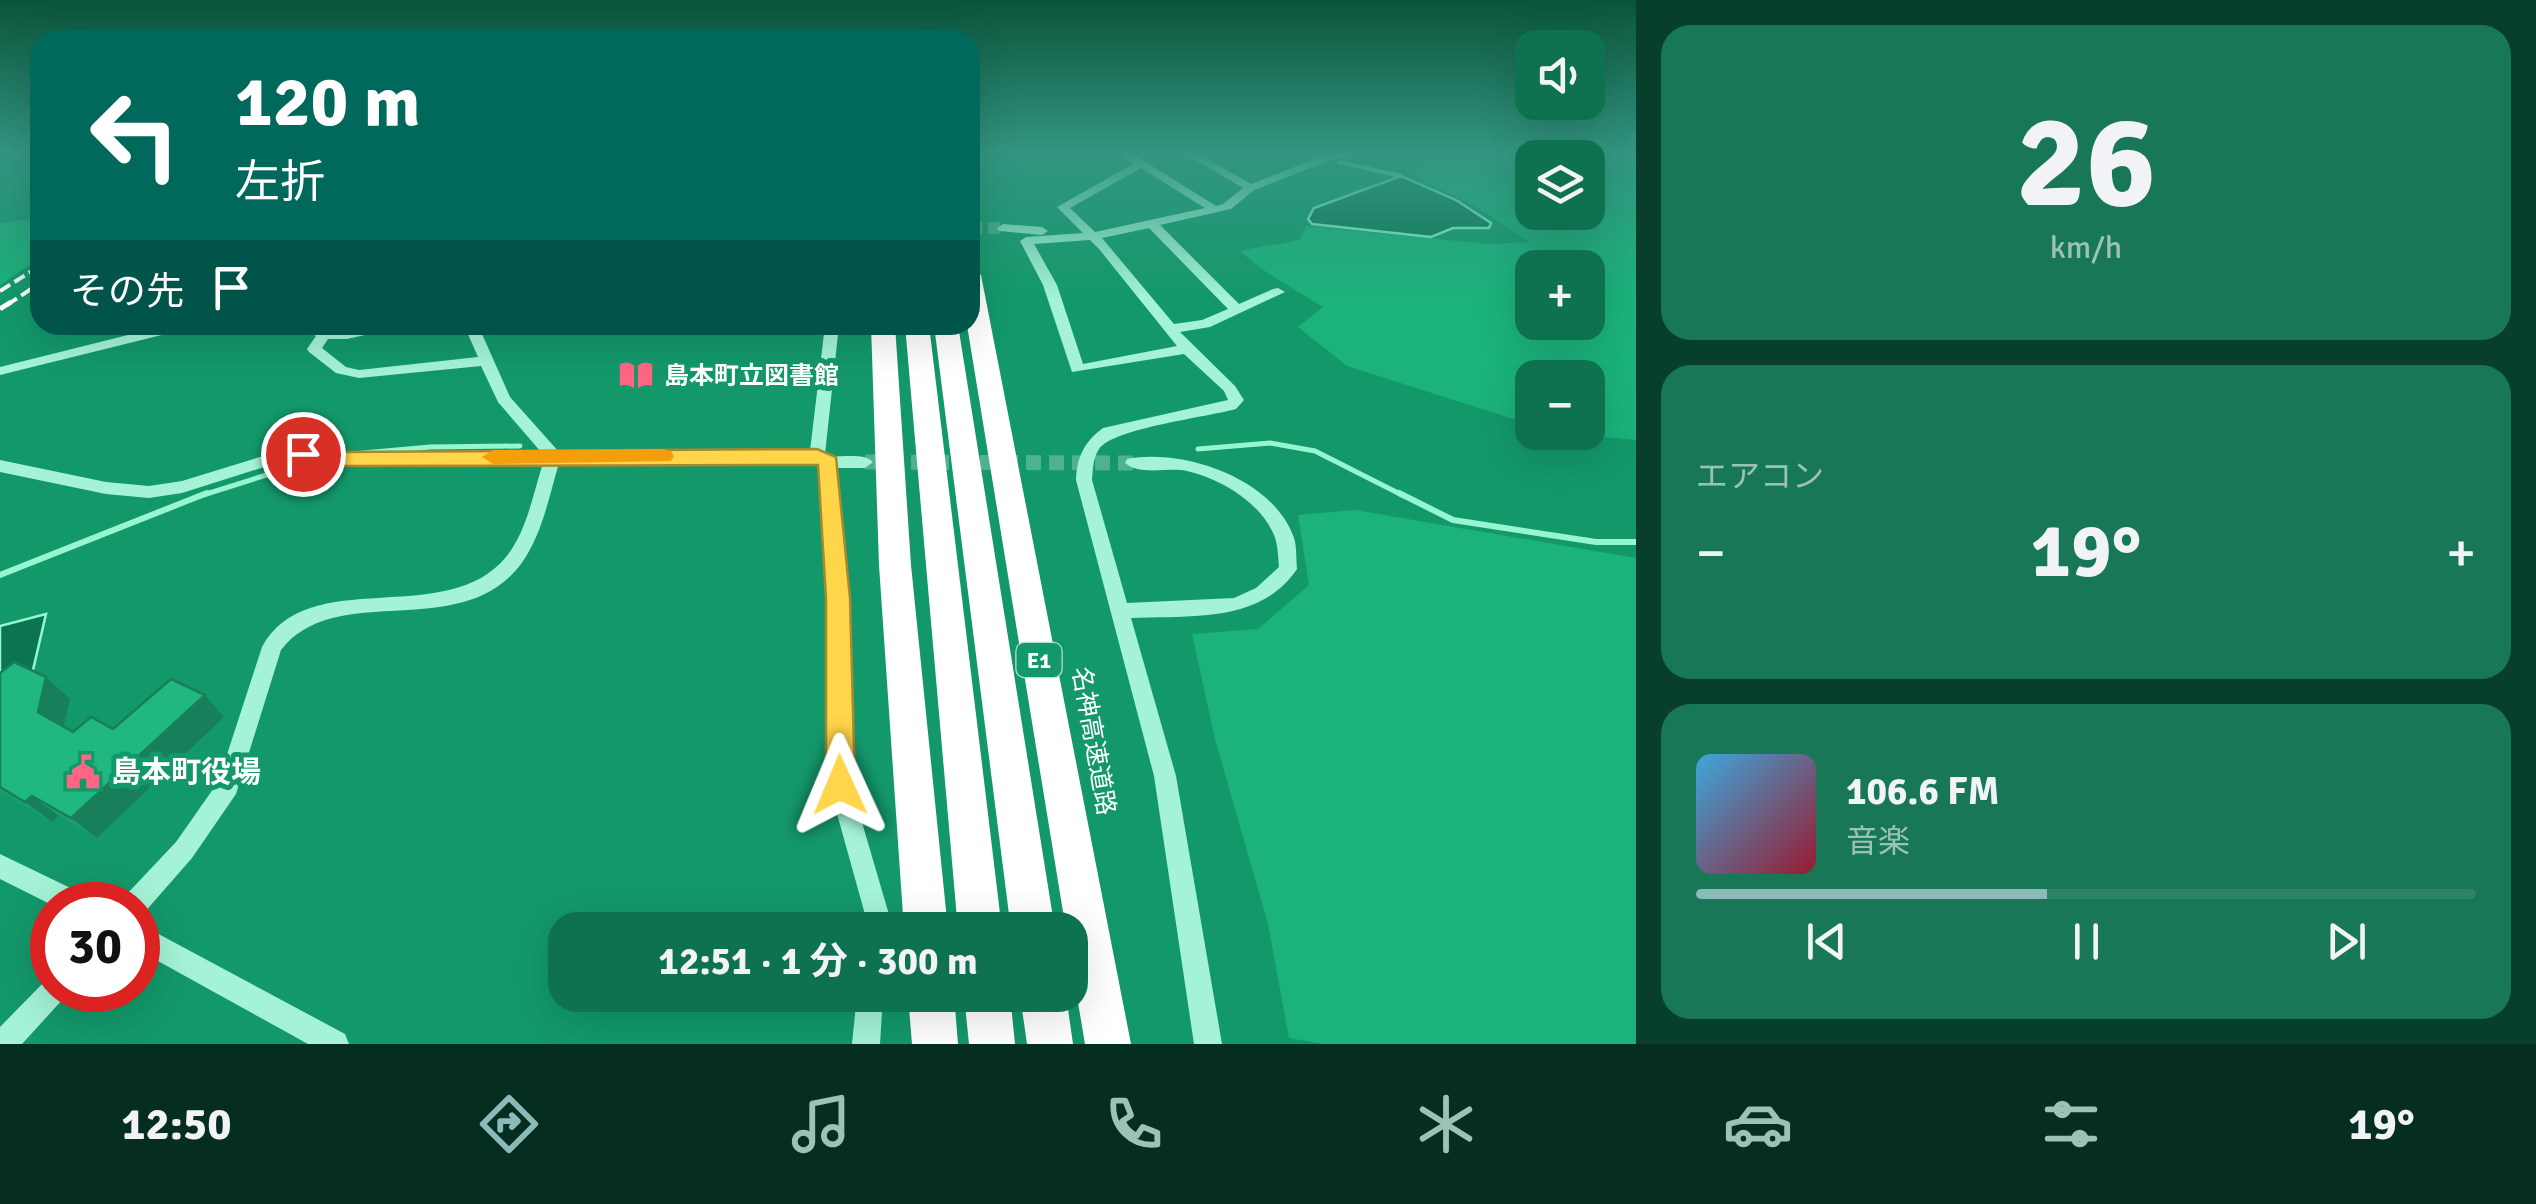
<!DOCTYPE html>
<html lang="ja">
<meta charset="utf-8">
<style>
body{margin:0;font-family:Signika,"Noto Sans JP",sans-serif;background:#177757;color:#f1f3f6;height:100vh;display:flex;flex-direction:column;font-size:38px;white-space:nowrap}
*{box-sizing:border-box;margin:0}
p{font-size:32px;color:#9bc2b7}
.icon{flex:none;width:55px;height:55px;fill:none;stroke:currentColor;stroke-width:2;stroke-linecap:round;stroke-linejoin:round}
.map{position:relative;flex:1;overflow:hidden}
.sheet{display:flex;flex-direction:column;gap:25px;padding:25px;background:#083f2c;width:900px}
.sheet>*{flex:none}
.top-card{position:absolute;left:30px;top:30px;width:950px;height:305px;border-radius:30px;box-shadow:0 10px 40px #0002;background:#00695c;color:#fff;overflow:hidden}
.controls{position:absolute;left:1515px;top:30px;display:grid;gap:20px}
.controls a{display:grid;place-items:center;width:90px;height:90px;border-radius:20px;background:#0e7250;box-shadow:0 10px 40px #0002;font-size:50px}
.speed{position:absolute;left:30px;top:882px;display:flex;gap:20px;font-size:50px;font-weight:700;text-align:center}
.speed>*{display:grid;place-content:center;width:130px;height:130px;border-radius:50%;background:#0e7250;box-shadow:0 10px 40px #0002;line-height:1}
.speed .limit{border:15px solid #d22;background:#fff;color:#111}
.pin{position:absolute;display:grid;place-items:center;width:85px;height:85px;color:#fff;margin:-42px;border:5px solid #fff;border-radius:50%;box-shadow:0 2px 10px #0007}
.me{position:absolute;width:110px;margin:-55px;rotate:359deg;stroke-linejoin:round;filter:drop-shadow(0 0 8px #0008)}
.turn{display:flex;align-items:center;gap:35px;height:210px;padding:0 40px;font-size:45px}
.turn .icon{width:130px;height:130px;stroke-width:2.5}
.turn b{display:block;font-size:70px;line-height:85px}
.then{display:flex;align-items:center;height:95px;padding:0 40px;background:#0003;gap:20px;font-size:38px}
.big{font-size:75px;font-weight:700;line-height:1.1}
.sheet .card{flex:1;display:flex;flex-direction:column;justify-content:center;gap:15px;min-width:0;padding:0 35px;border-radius:30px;background:#177757}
.sheet .dial{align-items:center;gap:0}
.dial b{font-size:130px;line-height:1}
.song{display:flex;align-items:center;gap:30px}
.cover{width:120px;height:120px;border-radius:15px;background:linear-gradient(135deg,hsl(200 70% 55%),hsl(350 70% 35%))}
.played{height:10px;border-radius:5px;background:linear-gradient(90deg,#8bbbb9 45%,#2e8467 45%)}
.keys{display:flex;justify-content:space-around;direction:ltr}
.heat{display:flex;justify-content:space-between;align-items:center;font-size:55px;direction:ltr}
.trip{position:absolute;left:548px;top:912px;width:540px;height:100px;border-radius:30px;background:#0e7250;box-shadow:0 10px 40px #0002;font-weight:700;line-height:100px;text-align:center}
.menu{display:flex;height:160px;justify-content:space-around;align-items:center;background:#062e20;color:#9bc2b7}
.menu .icon{width:70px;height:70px}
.menu .current{color:#8bbbb9}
.menu b{font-size:45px;color:#f1f3f6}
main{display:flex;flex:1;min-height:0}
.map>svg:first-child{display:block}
.green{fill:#1bb27b;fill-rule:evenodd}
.water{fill:#0b7451;stroke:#96f6d2;stroke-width:2.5}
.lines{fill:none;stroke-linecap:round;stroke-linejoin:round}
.stream-far2{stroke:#96f6d2;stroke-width:4}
.stream-far1{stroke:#96f6d2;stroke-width:5}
.stream{stroke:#96f6d2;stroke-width:6}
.minor-tunnel-far1{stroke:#4eb28f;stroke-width:12;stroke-dasharray:12 6;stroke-linecap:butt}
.minor-tunnel{stroke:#4eb28f;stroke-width:15;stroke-dasharray:15 8;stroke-linecap:butt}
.minor{fill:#a4f3d7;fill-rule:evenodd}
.highway{fill:#fff;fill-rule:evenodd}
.rail-far1{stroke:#fff;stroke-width:4;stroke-dasharray:12 5;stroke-linecap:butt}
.rail{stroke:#fff;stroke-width:5;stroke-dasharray:15 6;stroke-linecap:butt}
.wall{fill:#1c9d6f}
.shaded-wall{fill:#17805a}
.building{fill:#21b781;stroke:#17805a;stroke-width:2.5}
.route{fill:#ffd54a;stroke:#a68a30;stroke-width:2.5}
.slow{fill:#f59e0b}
.labels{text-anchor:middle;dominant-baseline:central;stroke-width:10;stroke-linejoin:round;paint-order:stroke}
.shield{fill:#13986a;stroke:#b8e0d2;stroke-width:2.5}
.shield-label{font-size:22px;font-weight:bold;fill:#fff}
.poi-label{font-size:25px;font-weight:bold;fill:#fff;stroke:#13986a;text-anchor:start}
.street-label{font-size:25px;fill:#fff;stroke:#13986a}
.near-poi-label{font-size:30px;font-weight:bold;fill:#fff;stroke:#13986a;text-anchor:start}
</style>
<main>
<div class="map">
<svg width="1636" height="1044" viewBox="0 0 1636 1044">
<rect width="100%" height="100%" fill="#13986a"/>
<g class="green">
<path d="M1410 152H1636V440L1560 433 1588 432V378H1532V425L1347 366 1298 327 1323 307 1266 272 1241 252C1260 244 1280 247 1300 239L1306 226 1488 244 1529 242 1479 208 1413 176 1422 165 1407 156ZM1532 158H1588V212H1532ZM1532 268H1588V322H1532Z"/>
<path d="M40 218V258L0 285V223Z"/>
<path d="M1355 510 1636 558V1044H1323L1289 1038 1268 924 1215 739 1192 634 1258 629 1309 585 1298 515Z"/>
</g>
<g class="water">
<path d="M1401 176 1456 200 1491 223 1489 228H1453L1431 237 1312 224 1308 219 1314 208Z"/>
<path d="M46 614 33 670 5 692 0 690V626Z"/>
</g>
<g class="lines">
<path class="stream-far2" d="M1339 162 1401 176"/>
<g class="stream-far1">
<path d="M1198 449 1270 443 1315 451 1404 496"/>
<path d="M341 455 430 447 520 446"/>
<path d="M200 496 314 460"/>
</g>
<g class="stream">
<path d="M1399 493 1453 520 1596 542H1636"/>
<path d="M0 575 207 493"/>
</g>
<path class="minor-tunnel-far1" d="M970 228H1003"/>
<path class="minor-tunnel" d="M865 462 1133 463"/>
<g class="minor">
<path d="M1117 152H1130L1216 206 1223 204 1243 188 1182 152H1195L1251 184 1325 155 1367 152 1331 160 1254 190 1231 209 1160 225 1239 304 1273 289 1278 288 1285 292 1210 327 1180 332 1235 386 1244 400 1236 409C1208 417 1114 428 1099 449 1093 458 1093 469 1092 480L1127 603 1234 598 1256 588 1279 567C1278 557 1278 544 1274 535 1260 502 1221 479 1187 471 1167 467 1140 476 1125 463L1127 459C1184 448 1274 479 1294 538 1297 547 1296 559 1297 569 1260 624 1190 615 1131 618L1176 776 1222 1044H1194L1154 776 1076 480C1077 457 1084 442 1103 428L1228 400 1224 391 1184 354 1072 372 1043 285 1020 241 1026 237 1083 233 1057 207 1133 164ZM1141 168 1205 208 1095 232 1070 208ZM1149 228 1228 309 1202 320 1174 324 1102 238ZM1090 240 1099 249 1177 346 1083 364 1057 285 1034 244Z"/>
<path d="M1003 224 1042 227 1048 231 1042 235 999 231 997 228Z"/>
<path d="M168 325H192L190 328 0 375V367Z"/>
<path d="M299 325C314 325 325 331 340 331 359 331 378 325 398 325L396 328 347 339H328L322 348 346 367 359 370 478 357 464 325H478L510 397 559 452 810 451 825 325H839L825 454C840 460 861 451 873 462L865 468H837L847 598 851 785 890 918V930H864L866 918 829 785V598L820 465 814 461 559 463C549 497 542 535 521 564 461 644 336 579 281 650L236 794 192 858 143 914 138 916V905H122L125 896 176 842 218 782 262 647C308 563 446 630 506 557 527 531 533 494 543 463L340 464 286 460 182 493 149 498 106 494 0 472V460L106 482 149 486 182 481 286 449 340 454 541 452 498 402 481 366 359 378 336 373 309 352 307 349 316 336Z"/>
<path d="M0 854 87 896 90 905H52L0 879Z"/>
<path d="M138 923 345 1034 349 1044H308L138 950Z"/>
<path d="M52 977V990H67L63 999 22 1044H0V1027L45 981Z"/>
<path d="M857 995H883L880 1044H852Z"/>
</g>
<g class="highway">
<path d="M970 268 981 275 1131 1044H1085L1070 955V930H1066L967 325Z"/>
<path d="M871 325H895L911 565 948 930H904L879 565Z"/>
<path d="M905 325H929L1002 930H958Z"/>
<path d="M934 325H958L1055 930H1011Z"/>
<path d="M908 995H954L958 1044H912Z"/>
<path d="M964 995H1010L1015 1044H969Z"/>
<path d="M1020 995H1066L1073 1044H1027Z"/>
</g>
<g class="rail-far1">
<path d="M0 291 40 266"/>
<path d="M7 305 40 283"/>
</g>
<path class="rail" d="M0 309 11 302"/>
</g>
<path class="wall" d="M0 673 70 699 64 727 73 732 113 729 205 695 224 717 97 838 59 816 52 822 0 792Z"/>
<g class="shaded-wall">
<path d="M46 677 70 699 62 734 38 712Z"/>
<path d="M205 695 224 717 97 838 71 818Z"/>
<path d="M32 796 59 816 52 822 25 802Z"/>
</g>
<path class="building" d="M14 662 46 677 38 712 73 732 91 717 113 729 171 679 205 695 71 818 32 796 25 802 0 787V673Z"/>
<linearGradient id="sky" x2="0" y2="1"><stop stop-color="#0a543a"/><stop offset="0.51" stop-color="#339681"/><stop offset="1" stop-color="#339681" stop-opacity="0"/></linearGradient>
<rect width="1636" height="299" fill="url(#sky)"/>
<path class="route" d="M303 447 340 452 817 449 836 457 850 598 855 785 851 795 840 798 830 795 826 785V598L818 465 340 466 296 459 293 454 296 449Z"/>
<path class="slow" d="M663 449 671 451 674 456 671 461 493 464 482 457 493 450Z"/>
<defs>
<g id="library-bare" transform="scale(2.7)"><path d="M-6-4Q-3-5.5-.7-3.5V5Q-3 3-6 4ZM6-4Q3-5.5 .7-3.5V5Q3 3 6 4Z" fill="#ff6685" stroke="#13986a" stroke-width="2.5" paint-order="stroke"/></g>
<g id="civic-bare" transform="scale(2.7)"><path d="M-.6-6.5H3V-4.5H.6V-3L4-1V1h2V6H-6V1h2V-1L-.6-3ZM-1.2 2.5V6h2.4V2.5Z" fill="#ff6685" stroke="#13986a" stroke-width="2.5" paint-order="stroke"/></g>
</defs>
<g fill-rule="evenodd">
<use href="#library-bare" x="636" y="375"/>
<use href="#civic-bare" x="83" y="772"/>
</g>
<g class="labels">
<rect class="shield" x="1016.5" y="643" width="45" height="34" rx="8"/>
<g class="shield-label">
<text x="1039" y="660">E1</text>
</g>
<g class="poi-label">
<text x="664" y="375">島本町立図書館</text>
</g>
<g class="street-label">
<text transform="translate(1094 741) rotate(80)">名神高速道路</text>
</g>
<g class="near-poi-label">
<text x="111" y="772">島本町役場</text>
</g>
</g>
</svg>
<div class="controls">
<a><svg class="icon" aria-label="sound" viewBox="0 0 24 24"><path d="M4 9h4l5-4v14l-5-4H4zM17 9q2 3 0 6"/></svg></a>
<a><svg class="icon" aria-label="layers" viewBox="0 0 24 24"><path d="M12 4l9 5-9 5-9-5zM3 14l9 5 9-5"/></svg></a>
<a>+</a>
<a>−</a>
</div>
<div class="speed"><div class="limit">30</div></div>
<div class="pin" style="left:303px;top:454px;background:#d93025"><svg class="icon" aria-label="arrive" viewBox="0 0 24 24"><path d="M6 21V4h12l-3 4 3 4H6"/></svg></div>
<svg class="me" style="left:840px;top:785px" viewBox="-20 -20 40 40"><path d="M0-17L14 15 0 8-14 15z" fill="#ffd54a" stroke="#fff" stroke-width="4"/></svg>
<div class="trip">12:51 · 1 分 · 300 m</div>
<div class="top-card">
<div class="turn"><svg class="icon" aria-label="left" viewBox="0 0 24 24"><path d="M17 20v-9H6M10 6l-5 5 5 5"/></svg><div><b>120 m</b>左折</div></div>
<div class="then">その先<svg class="icon" aria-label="arrive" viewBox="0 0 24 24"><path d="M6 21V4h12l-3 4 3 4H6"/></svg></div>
</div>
</div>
<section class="sheet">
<div class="card dial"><b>26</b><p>km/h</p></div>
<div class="card"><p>エアコン</p>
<div class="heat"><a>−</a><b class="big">19°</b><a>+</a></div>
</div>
<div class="card">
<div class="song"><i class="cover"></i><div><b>106.6 FM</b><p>音楽</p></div></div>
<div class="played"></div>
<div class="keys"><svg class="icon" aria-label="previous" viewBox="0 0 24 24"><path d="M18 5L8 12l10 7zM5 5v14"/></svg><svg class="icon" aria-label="pause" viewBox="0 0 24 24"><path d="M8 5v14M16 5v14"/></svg><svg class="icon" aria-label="next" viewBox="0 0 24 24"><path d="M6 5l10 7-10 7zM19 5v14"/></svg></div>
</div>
</section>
</main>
<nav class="menu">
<b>12:50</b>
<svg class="icon current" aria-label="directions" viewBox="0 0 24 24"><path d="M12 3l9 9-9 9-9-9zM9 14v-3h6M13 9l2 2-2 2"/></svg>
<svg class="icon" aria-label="music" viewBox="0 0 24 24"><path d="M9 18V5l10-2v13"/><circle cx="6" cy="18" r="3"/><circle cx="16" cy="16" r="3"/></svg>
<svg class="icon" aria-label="phone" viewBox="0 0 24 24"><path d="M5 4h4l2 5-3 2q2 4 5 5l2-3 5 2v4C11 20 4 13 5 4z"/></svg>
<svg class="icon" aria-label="climate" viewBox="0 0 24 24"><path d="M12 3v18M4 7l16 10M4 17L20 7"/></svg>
<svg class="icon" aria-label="car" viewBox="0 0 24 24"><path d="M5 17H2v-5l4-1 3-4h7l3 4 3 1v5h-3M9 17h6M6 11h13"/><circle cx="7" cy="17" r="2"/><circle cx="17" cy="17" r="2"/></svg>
<svg class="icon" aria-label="filters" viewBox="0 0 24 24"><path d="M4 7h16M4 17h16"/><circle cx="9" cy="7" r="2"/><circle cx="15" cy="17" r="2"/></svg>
<b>19°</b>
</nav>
